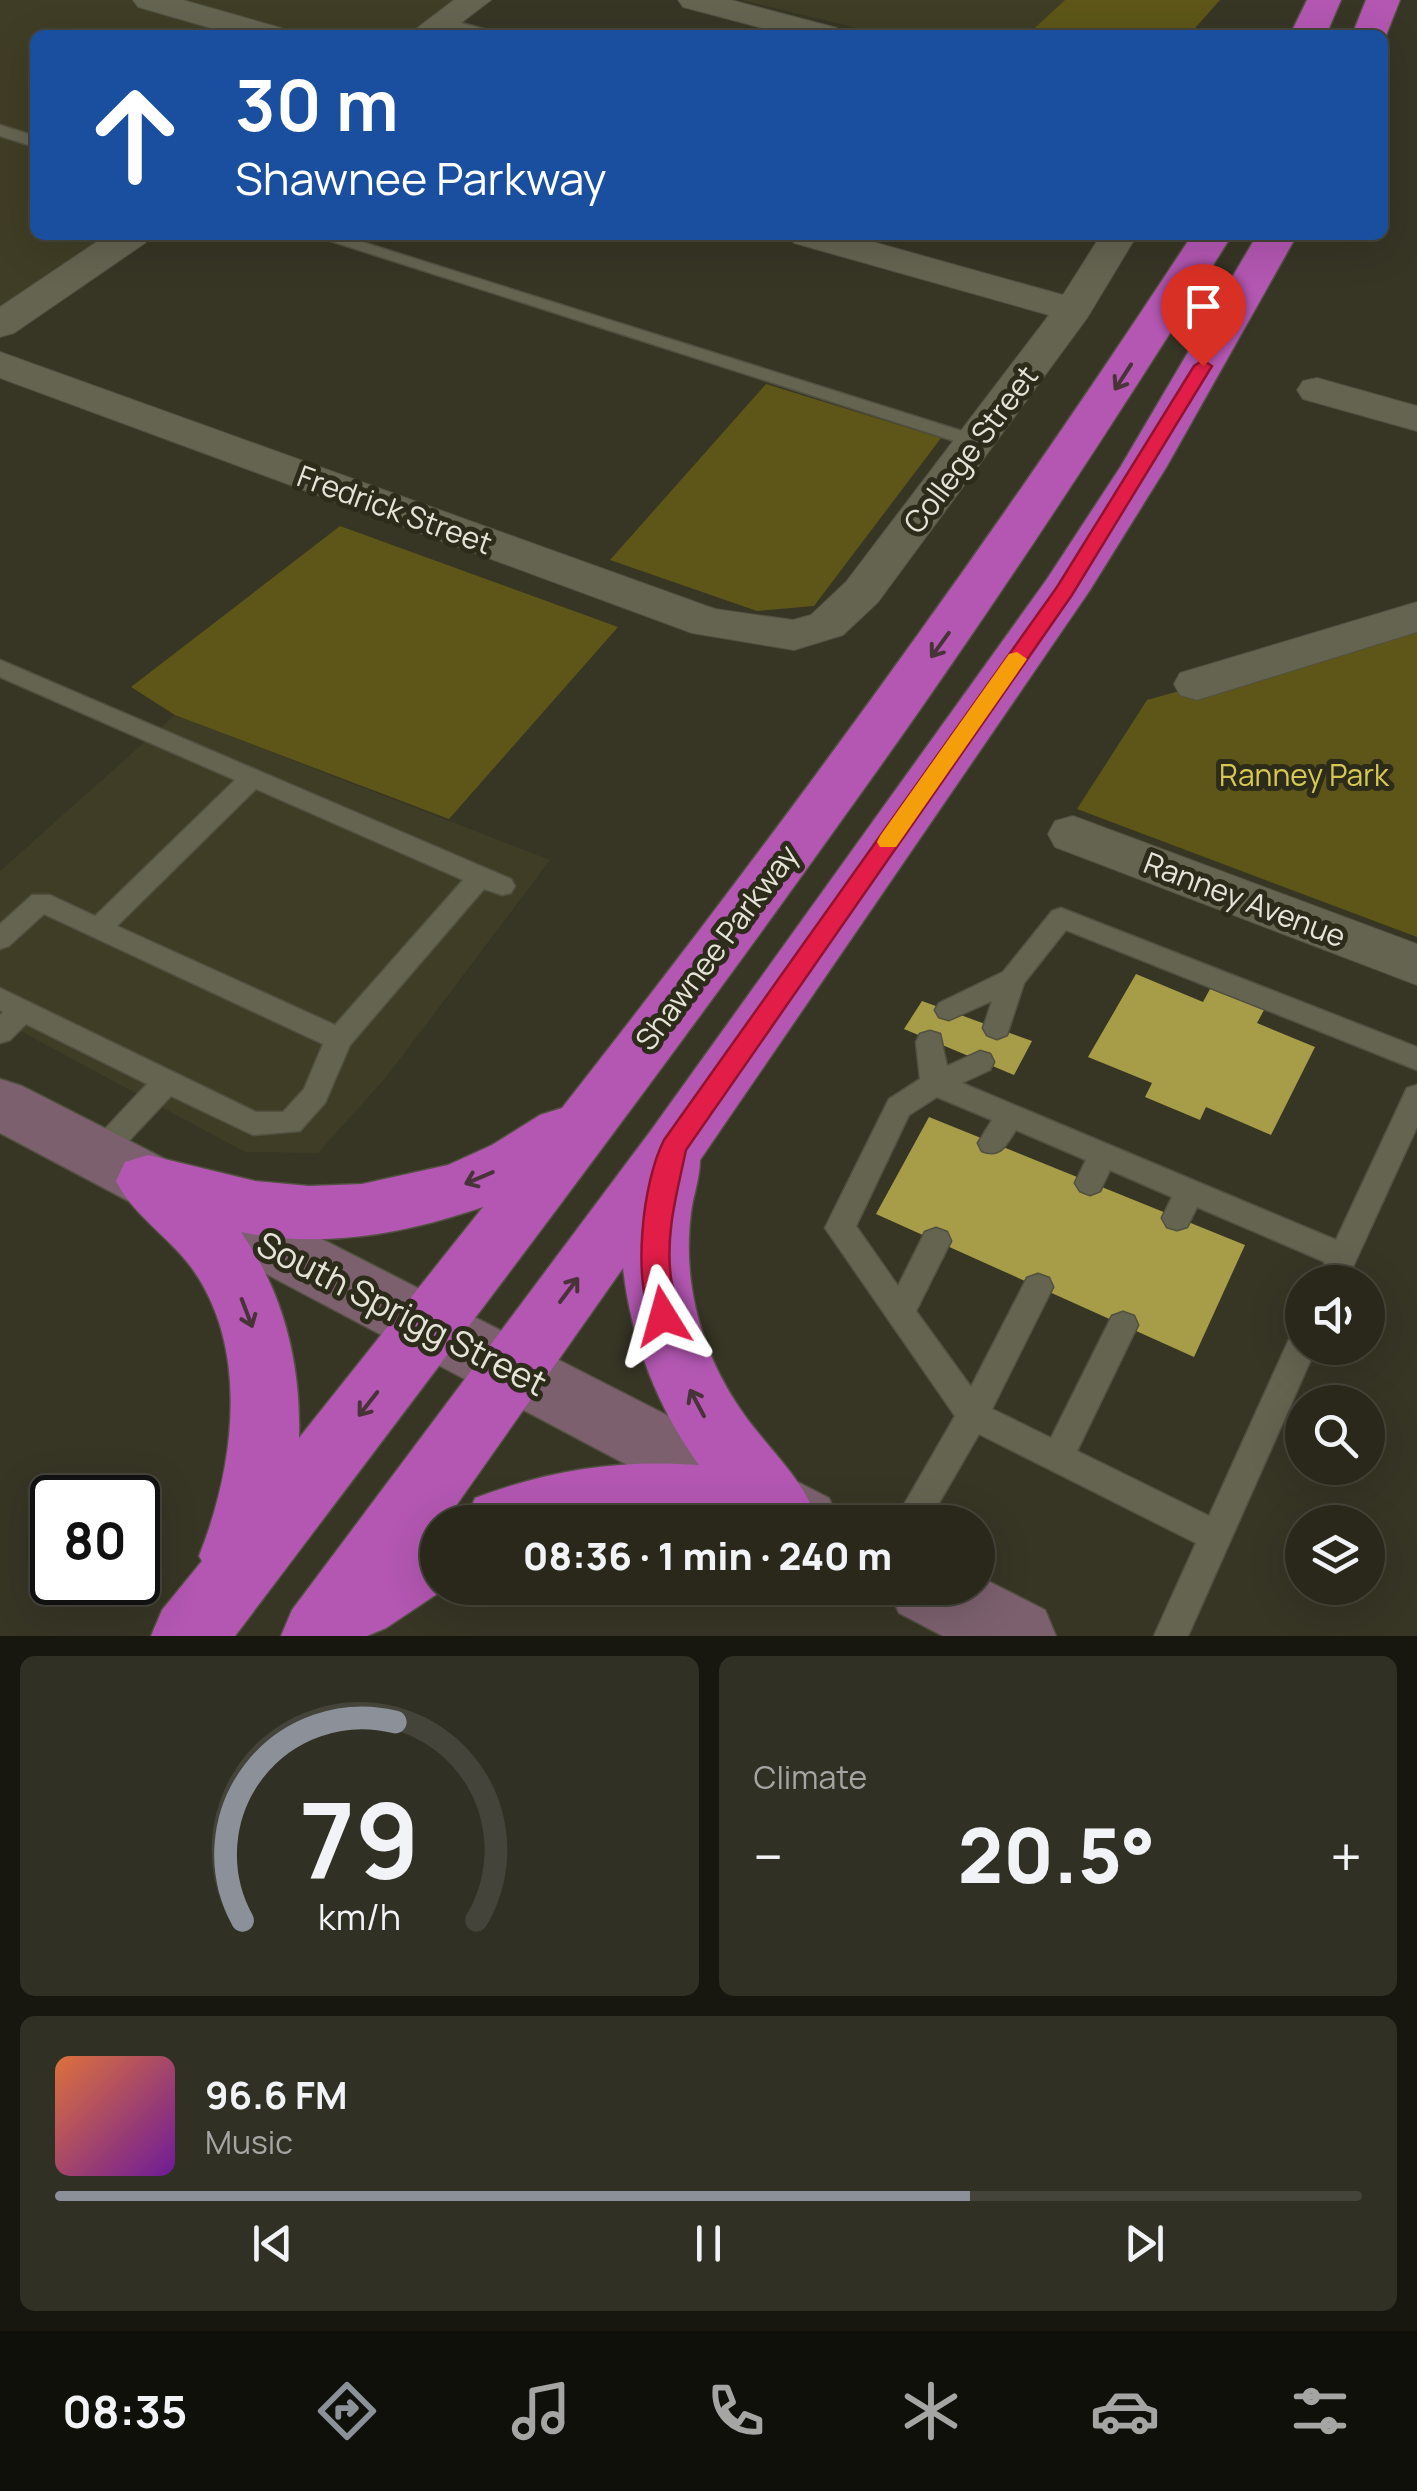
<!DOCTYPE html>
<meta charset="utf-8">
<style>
body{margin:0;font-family:Manrope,sans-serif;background:#313024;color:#f1f3f6;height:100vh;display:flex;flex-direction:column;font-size:38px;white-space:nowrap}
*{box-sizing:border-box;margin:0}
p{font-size:32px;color:#a5a6a3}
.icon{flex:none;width:55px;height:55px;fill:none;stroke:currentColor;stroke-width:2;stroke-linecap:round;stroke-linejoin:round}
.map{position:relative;height:1636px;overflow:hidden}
.side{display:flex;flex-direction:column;gap:20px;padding:20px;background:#17160f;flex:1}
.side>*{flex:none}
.top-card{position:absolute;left:30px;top:30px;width:1358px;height:210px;border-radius:15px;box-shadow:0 10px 40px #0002,0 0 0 2px #45443a;background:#1a4fa0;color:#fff;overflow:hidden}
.fabs{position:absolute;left:1285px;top:1265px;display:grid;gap:20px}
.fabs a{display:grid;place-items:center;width:100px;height:100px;border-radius:50%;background:#29281b;box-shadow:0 10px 40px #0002,0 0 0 2px #45443a;font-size:50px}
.speed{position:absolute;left:30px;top:1475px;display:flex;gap:20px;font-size:50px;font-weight:700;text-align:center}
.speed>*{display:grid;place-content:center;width:130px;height:130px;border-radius:50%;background:#29281b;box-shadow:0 10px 40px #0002,0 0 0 2px #45443a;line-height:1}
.speed .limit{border:5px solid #111;border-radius:15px;background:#fff;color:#111}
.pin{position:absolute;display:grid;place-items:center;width:85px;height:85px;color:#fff;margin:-102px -42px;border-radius:50% 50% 50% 0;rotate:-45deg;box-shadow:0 0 10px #0007}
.pin .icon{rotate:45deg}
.me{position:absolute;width:110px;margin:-55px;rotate:352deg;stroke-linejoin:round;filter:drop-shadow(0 0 8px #0008)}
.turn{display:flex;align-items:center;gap:35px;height:210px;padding:0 40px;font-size:45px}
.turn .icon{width:130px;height:130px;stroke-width:2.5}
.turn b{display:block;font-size:70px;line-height:85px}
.big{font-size:75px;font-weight:800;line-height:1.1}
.side .widget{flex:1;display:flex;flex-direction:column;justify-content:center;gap:15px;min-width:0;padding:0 35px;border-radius:15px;background:#313024}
.side .dial{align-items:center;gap:0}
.dial svg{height:260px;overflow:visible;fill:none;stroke:#45443a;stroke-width:7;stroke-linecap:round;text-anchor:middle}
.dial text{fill:#f1f3f6;stroke:none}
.song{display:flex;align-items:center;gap:30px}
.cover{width:120px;height:120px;border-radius:15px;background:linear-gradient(135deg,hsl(20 70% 55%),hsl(280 70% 35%))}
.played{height:10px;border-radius:5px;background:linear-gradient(90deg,#8c9099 70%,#45443a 70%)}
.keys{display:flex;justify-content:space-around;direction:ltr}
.heat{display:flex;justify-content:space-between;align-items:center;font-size:55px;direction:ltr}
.side .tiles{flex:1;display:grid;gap:20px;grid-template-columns:1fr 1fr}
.widget:last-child{grid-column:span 2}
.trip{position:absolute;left:420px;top:1505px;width:575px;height:100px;border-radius:50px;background:#29281b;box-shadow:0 10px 40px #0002,0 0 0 2px #45443a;font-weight:800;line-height:100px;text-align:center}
.tabs{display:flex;height:160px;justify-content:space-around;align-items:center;background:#10100b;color:#a5a6a3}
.tabs .icon{width:70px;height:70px}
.tabs .active{color:#8c9099}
.tabs b{font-size:45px;color:#f1f3f6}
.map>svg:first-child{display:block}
.built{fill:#403d26}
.green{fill:#5d5618}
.building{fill:#a79d48}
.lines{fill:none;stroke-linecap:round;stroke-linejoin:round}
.lane-casing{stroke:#525041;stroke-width:3}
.street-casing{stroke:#525041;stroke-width:2}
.secondary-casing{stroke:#525041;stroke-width:3}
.highway-casing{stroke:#525041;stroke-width:3}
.lane{fill:#656451;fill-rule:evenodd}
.street{fill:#656451;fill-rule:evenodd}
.secondary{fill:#7c606e;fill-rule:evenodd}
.highway{fill:#b357b2;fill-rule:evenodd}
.oneway{stroke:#483438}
.route{fill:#e11d48;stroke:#92132f;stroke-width:2.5}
.slow{fill:#f59e0b}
.labels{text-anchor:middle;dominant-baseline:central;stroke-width:10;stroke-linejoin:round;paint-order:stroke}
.street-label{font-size:30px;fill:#e5e4d9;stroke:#2d2b1a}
.park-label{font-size:30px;fill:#d6c852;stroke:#2d2b1a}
.near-street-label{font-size:35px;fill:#e5e4d9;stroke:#2d2b1a}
</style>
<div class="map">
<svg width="1417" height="1636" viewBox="0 0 1417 1636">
<rect width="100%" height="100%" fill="#373524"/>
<g class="built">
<path d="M0 0H457L405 35H35V235H108L0 308Z"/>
<path d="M741 0H1065L1027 35H887Z"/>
<path d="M175 715 550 860 387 1076 318 1153 245 1152 0 1020V871Z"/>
</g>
<g class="green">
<path d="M1065 0H1220L1189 35H1027Z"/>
<path d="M766 384 941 438 814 606 757 611 610 560Z"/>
<path d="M340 526 618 627 449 819 175 715 131 687Z"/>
<path d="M1417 625V937L1077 809 1147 700Z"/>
</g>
<g class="building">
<path d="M1136 974 1203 1002 1210 989 1264 1010 1257 1023 1315 1047 1271 1135 1206 1107 1200 1120 1145 1097 1152 1083 1088 1057Z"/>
<path d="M922 1001 1032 1041 1014 1075 904 1029Z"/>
<path d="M929 1117 1245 1245 1194 1357 876 1214Z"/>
</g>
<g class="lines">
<g class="lane-casing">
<g id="lane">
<path d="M442 18 495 32 497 35H470L436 26V20Z"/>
<path d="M0 125 35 136V147L0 136Z"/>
<path d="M312 235H340L984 438 987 442 977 448 970 446Z"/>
<path d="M0 660 511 879 515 886 511 893 502 895 484 889 350 1045 325 1103 300 1131 253 1135 171 1096 108 1163 98 1167 88 1163 84 1155 88 1147 147 1084 26 1024 10 1040 0 1043V1015L3 1012 0 1010V988L256 1112H283L304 1089 323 1044 44 914 9 946 0 949V924L32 895H50L95 916 235 780 0 677ZM256 789 463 880 335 1025 117 926Z"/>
<path d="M1061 908 1417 1047V1070L1066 930 1024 983 1007 1035 997 1039 987 1035 983 1028 992 1001 949 1020 939 1017 935 1010 939 1003 1003 972 1052 911Z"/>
<path d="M930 1031 940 1034 947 1066 980 1051 990 1054 994 1062 990 1070 962 1083 1336 1240 1407 1088 1417 1085V1127L1346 1282H1316L1325 1262 1197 1207 1187 1227 1177 1230 1167 1227 1162 1218 1172 1197 1110 1170 1100 1191 1090 1195 1080 1191 1075 1183 1086 1160 1016 1130C1006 1145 1001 1158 982 1151L978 1143 992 1120 937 1097 909 1115 856 1226 898 1286 925 1232 936 1228 947 1232 951 1241 916 1311 971 1387 1027 1278 1038 1274 1049 1278 1053 1287 992 1409 1051 1438 1112 1316 1123 1312 1134 1316 1138 1325 1077 1451 1209 1516 1291 1335 1302 1332V1348H1316L1188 1636H1154L1196 1543 979 1434 928 1522H894L955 1416 825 1228 889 1099 920 1079 916 1042 920 1034Z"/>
</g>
</g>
<g class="street-casing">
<g id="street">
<path d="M133 0H183L281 28 286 35H235L138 7Z"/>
<path d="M454 0H491L445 35H408Z"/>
<path d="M678 0H731L837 28 842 35H789L683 7Z"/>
<path d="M107 235H150L145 243 14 333 0 337V307Z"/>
<path d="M789 235H848L1063 295 1101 235H1137L1087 318 878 602 843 635 794 650 692 633 0 378V352L715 609 793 620 811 615 846 582 1049 315 794 243Z"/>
<path d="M1317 378 1417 406V431L1303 399 1297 390 1303 381Z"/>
<path d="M1417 602V632L1197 700 1180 695 1174 684 1180 673Z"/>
<path d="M1073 816 1417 944V985L1055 847 1048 834 1055 821Z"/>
</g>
</g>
<g class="secondary-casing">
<g id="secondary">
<path d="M0 1079 22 1086 829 1498 839 1522H735L0 1133Z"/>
<path d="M978 1576 1045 1610 1056 1636H943L899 1613 888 1588H978Z"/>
</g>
</g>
<g class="highway-casing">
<g id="highway">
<path d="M1307 0H1341L1326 35H1290Z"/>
<path d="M1366 0H1400L1383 43 1382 35H1352Z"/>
<path d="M1192 235H1232C1114 423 993 609 864 789 660 1076 447 1355 235 1636H151L162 1610 202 1561 199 1556C234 1468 251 1349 191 1267 168 1236 133 1215 116 1181L125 1162 148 1155 255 1181 309 1186 362 1184 448 1165 492 1145 540 1115 562 1108C784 825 995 536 1192 235ZM483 1207 299 1438C301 1365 284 1293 241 1232 324 1249 404 1234 483 1207Z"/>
<path d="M1257 235H1297L1167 466 1090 590 700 1160C700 1178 693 1196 691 1213 682 1283 701 1352 741 1410 764 1444 796 1471 813 1509L807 1522H465L475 1498C549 1470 620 1459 699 1465 657 1407 631 1339 623 1268L446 1520 453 1522H438V1588H446L386 1628 367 1636H281L292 1610 652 1129 1047 579 1121 466Z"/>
</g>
</g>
<use href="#lane" class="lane"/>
<use href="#street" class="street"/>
<use href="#secondary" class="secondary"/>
<use href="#highway" class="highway"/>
</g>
<defs><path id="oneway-shaft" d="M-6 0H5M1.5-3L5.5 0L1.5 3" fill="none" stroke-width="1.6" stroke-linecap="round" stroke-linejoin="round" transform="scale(2.5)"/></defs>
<g class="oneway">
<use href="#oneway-shaft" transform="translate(1123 377) rotate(123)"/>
<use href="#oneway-shaft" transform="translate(940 645) rotate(126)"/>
<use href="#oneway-shaft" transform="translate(479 1178) rotate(157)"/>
<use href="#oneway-shaft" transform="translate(569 1290) rotate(-53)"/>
<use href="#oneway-shaft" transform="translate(247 1313) rotate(69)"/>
<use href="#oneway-shaft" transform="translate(697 1403) rotate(-118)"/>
<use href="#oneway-shaft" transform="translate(368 1404) rotate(128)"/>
</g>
<path class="route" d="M1203 360 1212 366 1072 595 686 1150C677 1193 665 1234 671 1278 673 1293 680 1310 673 1325L663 1328 653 1325C632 1280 642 1183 664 1140L1057 587 1194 366Z"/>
<path class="slow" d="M1017 652 1027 659 896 847H880L877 842 880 836 1009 654Z"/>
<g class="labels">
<g class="street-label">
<text transform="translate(970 449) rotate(-53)">College Street</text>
<text transform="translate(395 509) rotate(20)">Fredrick Street</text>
<text transform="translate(1245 899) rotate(21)">Ranney Avenue</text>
<text transform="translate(716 947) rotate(-53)">Shawnee Parkway</text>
</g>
<g class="park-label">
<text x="1304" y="774">Ranney Park</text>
</g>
<g class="near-street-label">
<text transform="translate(402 1313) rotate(27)">South Sprigg Street</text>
</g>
</g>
</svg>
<div class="fabs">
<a><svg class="icon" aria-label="sound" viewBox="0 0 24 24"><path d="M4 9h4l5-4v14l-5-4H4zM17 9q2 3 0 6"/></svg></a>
<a><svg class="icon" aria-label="search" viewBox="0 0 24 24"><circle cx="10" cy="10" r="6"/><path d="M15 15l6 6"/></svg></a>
<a><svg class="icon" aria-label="layers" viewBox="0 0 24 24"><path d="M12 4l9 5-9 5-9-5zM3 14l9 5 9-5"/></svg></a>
</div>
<div class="speed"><div class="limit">80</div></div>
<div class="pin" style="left:1203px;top:366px;background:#d93025"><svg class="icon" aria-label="arrive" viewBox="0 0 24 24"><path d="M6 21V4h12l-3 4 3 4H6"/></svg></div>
<svg class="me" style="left:663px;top:1316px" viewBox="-20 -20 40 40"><path d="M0-17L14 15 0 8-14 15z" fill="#e11d48" stroke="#fff" stroke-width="4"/></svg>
<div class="trip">08:36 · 1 min · 240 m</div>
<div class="top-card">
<div class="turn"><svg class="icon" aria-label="ahead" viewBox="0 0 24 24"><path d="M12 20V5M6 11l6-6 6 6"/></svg><div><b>30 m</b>Shawnee Parkway</div></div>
</div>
</div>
<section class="side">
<div class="tiles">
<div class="widget dial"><svg viewBox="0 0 100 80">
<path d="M14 69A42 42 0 1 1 86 69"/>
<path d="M14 69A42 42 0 0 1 61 8" stroke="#8c9099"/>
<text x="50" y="56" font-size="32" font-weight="700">79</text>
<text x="50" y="72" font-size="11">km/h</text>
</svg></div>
<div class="widget"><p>Climate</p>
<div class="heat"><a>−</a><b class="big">20.5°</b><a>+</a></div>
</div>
<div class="widget">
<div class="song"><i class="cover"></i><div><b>96.6 FM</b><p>Music</p></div></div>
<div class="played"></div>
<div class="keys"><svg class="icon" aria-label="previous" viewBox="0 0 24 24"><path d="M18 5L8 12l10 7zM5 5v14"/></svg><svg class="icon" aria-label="pause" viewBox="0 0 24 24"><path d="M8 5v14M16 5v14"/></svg><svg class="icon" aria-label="next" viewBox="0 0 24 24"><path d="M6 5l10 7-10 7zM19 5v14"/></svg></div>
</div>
</div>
</section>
<nav class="tabs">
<b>08:35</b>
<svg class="icon active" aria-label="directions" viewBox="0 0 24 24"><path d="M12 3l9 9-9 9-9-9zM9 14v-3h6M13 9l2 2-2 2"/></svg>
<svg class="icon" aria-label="music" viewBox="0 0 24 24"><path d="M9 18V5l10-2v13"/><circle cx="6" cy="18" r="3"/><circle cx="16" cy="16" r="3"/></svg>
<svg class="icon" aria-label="phone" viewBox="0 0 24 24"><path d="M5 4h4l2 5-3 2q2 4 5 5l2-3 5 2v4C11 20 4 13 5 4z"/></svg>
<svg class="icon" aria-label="climate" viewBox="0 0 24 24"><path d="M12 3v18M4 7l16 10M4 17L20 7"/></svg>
<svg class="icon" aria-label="car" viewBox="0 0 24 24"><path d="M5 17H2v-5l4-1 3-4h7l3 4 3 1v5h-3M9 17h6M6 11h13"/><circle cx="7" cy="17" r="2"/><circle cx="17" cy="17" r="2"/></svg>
<svg class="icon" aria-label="filters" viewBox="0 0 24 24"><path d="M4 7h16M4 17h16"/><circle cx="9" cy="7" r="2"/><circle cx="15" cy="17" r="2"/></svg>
</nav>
